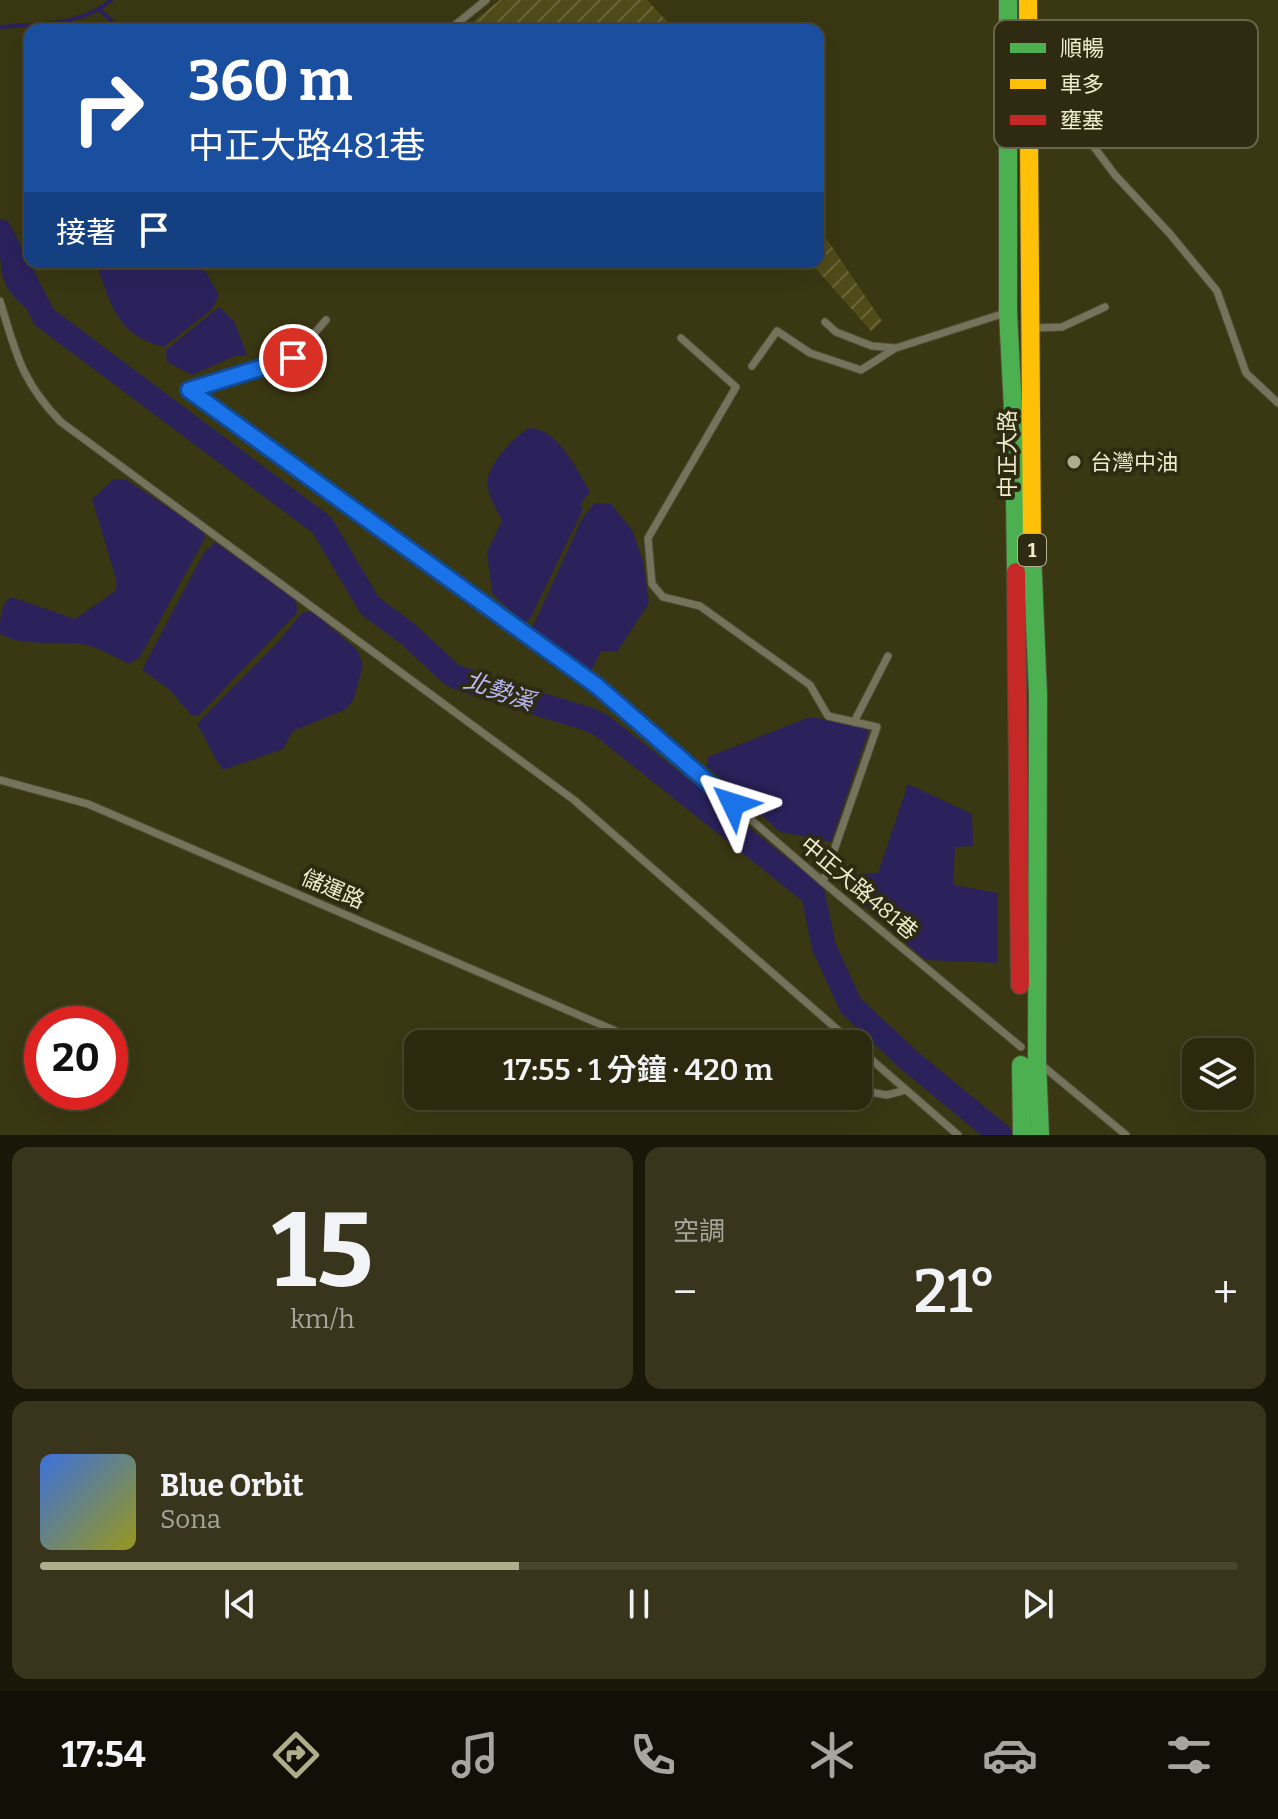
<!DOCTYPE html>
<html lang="zh-TW">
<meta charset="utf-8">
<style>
body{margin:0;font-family:Bitter,"Noto Sans TC",serif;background:#38351c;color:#f1f3f6;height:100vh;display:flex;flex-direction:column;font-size:30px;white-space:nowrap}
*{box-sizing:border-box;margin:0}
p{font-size:26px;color:#a6a69e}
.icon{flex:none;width:44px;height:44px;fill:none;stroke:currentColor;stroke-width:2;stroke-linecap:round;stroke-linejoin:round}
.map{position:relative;height:1135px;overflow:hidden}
.drawer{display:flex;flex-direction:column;gap:12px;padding:12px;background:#181708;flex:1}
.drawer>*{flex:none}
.banner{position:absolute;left:24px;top:24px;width:800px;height:244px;border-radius:16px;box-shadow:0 8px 32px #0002,0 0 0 2px #48452e;background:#1a4fa0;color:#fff;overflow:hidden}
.fabs{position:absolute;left:1182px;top:1038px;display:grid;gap:16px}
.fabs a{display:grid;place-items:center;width:72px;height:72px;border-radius:16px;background:#2c290e;box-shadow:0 8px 32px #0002,0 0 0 2px #48452e;font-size:40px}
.speed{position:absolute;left:24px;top:1006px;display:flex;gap:16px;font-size:40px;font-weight:700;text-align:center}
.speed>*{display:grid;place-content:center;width:104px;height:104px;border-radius:50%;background:#2c290e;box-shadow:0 8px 32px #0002,0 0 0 2px #48452e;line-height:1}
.speed .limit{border:12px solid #d22;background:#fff;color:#111}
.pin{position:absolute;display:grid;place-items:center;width:68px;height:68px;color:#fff;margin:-34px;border:4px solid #fff;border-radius:50%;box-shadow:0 2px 8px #0007}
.me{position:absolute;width:88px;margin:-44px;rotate:311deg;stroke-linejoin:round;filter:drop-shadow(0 0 6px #0008)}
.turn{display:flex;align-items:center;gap:28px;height:168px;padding:0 32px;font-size:36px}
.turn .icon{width:104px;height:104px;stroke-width:2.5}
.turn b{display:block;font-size:56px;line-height:68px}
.then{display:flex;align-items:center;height:76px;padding:0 32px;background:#0003;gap:16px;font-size:30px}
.big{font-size:60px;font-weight:600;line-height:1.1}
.drawer .card{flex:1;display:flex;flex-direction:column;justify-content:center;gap:12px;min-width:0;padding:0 28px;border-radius:16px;background:#38351c}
.drawer .dial{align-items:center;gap:0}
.dial b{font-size:104px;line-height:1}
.song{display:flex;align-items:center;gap:24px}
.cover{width:96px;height:96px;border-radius:12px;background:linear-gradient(135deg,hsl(220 70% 55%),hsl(60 70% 35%))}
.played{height:8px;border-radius:4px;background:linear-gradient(90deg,#afad8c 40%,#48452e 40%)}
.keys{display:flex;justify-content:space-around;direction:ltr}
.heat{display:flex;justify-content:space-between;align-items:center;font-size:44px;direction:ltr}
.drawer .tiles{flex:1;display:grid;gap:12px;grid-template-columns:1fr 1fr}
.card:last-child{grid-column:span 2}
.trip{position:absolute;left:404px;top:1030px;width:468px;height:80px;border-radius:16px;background:#2c290e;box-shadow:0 8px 32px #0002,0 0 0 2px #48452e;font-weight:600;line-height:80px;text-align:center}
.dock{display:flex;height:128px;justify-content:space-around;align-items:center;background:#121006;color:#a6a69e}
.dock .icon{width:56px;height:56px}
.dock .on{color:#afad8c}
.dock b{font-size:36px;color:#f1f3f6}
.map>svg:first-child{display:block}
.industrial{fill:url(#industrial-furrows)}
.water{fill:#2b225c}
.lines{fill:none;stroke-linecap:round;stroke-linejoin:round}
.stream{stroke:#2b225c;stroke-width:4}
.river{stroke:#2b225c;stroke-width:24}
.lane-casing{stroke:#504e36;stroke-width:9}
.fast-casing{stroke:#504e36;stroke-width:20}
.slow-casing{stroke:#504e36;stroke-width:20}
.jam-casing{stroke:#504e36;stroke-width:20}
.lane{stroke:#76735d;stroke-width:7}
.fast{stroke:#4caf50;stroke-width:18}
.slow{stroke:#ffc107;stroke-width:18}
.jam{stroke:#c62828;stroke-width:18}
.route-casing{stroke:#114b97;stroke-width:20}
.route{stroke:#1a73e8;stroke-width:14}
.poi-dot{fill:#afad8c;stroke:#2e2b12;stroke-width:3}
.labels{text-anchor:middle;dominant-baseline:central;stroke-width:8;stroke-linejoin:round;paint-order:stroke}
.shield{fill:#2e2b12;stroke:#b4b295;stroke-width:2}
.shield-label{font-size:20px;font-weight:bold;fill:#eeeccd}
.street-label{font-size:22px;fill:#eeeccd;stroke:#2e2b12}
.poi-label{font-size:22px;fill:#eeeccd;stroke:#2e2b12;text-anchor:start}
.water-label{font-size:24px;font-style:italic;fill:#bbbcf9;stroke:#2e2b12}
.key{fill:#2e2b12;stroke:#68654a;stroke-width:2}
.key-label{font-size:22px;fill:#eeeccd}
</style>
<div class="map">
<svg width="1278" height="1135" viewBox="0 0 1278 1135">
<defs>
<pattern id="industrial-furrows" width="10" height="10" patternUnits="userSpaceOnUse" patternTransform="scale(2)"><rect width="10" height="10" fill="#504c19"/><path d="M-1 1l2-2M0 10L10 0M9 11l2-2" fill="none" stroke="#6a6639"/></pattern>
</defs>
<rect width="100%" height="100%" fill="#3a3713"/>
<g class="industrial">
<path d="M500 0H647L675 30H463Z"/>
<path d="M818 226 882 321 871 331 810 262H818Z"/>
</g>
<g class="water">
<path d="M0 235 13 278 26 300 51 310 41 319C2 291 0 283 0 235Z"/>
<path d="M96 262H194L207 274 219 295 212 309 164 347C116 335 111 304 96 262Z"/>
<path d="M219 307 234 321 247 355 235 356 192 375 167 362 166 350Z"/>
<path d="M529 428C559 429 575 468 590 491L580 505 583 509 530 619 524 623 492 593 487 552 502 521C497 509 485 491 488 478 491 462 515 435 529 428Z"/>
<path d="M114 479 127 480 202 530 205 538 140 657 129 664C114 657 99 647 82 644 56 641 24 647 0 634 0 619 0 605 11 597L75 619 115 591 117 582 92 499Z"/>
<path d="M595 503 611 504 632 530 643 561 649 603 617 652 601 651 591 671 532 628 583 517Z"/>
<path d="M215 542 296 600 297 613 199 715H191L169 689 142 670 203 554Z"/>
<path d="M312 611 358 651 363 665 353 701 344 710 293 731 283 749 223 770C212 755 207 740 197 724L278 642 302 613Z"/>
<path d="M810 717 870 727 831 842 780 832 707 766 708 757Z"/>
<path d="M908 784 972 814 973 846 955 847 953 885 998 893V963L925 960 852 895V875L878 873Z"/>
</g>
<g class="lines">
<g class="stream">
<path d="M100 10 121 30"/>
<path d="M0 27C37 24 82 26 111 0"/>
</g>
<path class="river" d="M0 231 44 317 322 525 370 606 408 634 452 675 486 688 588 719 601 725 813 894 824 947 851 1006 910 1061 1000 1135"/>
<g class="lane-casing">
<g id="lane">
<path d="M449 30 486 0"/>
<path d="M1034 33 1047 37 1079 127 1115 175 1170 234 1217 291 1246 373 1278 403"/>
<path d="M0 301C16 353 21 381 61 422L574 800 854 1044"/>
<path d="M326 320 293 358 189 390 597 686 823 882 1021 1047"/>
<path d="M825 322 836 332 872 346 896 348 1002 314"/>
<path d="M1033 328 1062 327 1105 307"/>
<path d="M681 338 736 387 648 538 652 584 663 597 700 606 810 685 828 716 877 727 823 882"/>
<path d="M752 366 777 331 810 353 861 370 894 349"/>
<path d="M854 722 888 656"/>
<path d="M0 780 88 804 646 1044"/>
<path d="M858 1048 958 1135"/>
<path d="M1044 1067 1126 1135"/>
<path d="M858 1090 887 1095 906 1090"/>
</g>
</g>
<g class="fast-casing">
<g id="fast">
<path d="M1008 0V312L1014 429 1016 572"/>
<path d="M1032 551 1038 695 1037 1060 1040 1135"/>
<path d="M1021 1065 1022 1135"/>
</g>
</g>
<g class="slow-casing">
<path id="slow" d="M1028 0 1032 551"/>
</g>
<g class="jam-casing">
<path id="jam" d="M1016 572 1020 985"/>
</g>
<use href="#lane" class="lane"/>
<use href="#fast" class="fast"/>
<use href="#slow" class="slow"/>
<use href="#jam" class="jam"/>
</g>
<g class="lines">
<g class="route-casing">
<path id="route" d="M293 358 189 390 597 686 733 804"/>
</g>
<use href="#route" class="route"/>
</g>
<circle class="poi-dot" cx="1074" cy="462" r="8"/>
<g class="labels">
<rect class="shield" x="1018" y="534" width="28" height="32" rx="6"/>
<g class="shield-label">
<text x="1032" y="550">1</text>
</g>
<g class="street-label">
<text transform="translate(1007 454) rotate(-90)">中正大路</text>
<text transform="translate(859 888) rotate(40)">中正大路481巷</text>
<text transform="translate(333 889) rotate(23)">儲運路</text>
</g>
<g class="poi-label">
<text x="1090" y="462">台灣中油</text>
</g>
<g class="water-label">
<text transform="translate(499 691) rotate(19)">北勢溪</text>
</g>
</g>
<rect x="994" y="20" width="264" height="128" rx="12" class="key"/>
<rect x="1010" y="43" width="36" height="10" fill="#4caf50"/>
<rect x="1010" y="79" width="36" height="10" fill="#ffc107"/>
<rect x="1010" y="115" width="36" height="10" fill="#c62828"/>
<g class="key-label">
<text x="1060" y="56">順暢</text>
<text x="1060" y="92">車多</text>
<text x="1060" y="128">壅塞</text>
</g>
</svg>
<div class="fabs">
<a><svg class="icon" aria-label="layers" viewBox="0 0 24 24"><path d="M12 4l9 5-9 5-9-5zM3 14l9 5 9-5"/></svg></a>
</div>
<div class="speed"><div class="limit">20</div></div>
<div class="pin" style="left:293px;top:358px;background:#d93025"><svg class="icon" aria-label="arrive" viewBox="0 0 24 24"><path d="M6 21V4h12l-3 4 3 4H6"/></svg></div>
<svg class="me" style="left:733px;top:804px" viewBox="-20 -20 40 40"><path d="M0-17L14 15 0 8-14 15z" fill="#1a73e8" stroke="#fff" stroke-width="4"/></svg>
<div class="trip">17:55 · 1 分鐘 · 420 m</div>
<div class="banner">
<div class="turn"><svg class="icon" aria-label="right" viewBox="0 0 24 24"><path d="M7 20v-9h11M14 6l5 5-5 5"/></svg><div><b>360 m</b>中正大路481巷</div></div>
<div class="then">接著<svg class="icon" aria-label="arrive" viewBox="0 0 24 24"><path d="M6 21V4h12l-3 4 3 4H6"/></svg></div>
</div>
</div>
<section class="drawer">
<div class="tiles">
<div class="card dial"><b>15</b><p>km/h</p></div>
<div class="card"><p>空調</p>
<div class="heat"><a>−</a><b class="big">21°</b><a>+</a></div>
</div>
<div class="card">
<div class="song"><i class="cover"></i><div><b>Blue Orbit</b><p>Sona</p></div></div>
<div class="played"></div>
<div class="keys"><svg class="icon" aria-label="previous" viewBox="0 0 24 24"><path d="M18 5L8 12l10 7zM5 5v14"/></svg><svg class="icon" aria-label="pause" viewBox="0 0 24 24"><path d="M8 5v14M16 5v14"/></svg><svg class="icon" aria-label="next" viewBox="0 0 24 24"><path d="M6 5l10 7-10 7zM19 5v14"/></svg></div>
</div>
</div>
</section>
<nav class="dock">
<b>17:54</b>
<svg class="icon on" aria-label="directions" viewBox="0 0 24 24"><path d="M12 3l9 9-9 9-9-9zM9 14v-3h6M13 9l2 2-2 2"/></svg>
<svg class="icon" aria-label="music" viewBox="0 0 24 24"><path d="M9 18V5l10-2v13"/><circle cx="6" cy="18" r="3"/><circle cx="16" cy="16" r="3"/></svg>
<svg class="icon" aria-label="phone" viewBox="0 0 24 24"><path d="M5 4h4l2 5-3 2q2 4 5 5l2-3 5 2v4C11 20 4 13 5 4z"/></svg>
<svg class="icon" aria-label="climate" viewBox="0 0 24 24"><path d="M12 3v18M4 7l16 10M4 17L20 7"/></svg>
<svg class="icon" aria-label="car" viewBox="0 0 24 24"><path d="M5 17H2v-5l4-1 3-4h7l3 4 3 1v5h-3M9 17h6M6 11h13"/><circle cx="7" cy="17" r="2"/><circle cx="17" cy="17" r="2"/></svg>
<svg class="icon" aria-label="filters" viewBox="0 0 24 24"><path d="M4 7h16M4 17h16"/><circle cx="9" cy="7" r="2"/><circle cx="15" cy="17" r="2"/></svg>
</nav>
